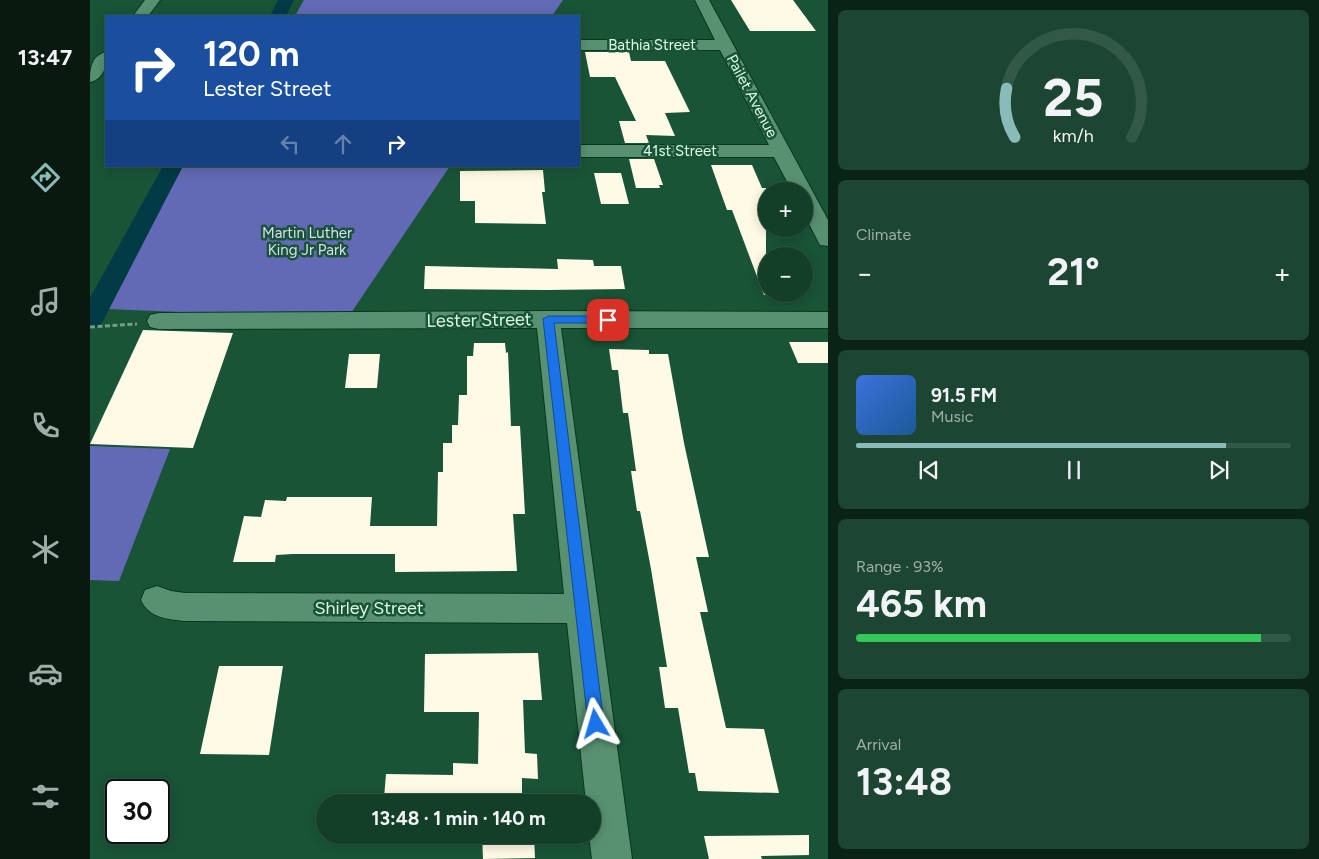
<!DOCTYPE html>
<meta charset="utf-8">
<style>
body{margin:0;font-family:Figtree,sans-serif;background:#1c4631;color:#f1f3f6;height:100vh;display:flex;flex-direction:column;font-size:19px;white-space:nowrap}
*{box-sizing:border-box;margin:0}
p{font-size:16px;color:#9dafa8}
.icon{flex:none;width:28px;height:28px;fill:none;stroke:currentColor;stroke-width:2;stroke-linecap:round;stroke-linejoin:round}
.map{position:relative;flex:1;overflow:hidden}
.panel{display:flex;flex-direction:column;gap:10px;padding:10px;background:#0a2317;width:491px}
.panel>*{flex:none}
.top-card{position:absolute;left:15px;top:15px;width:475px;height:152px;border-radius:0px;box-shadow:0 2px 12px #0003,0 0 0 1px #325846;background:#1a4fa0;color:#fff;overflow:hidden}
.fabs{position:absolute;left:668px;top:182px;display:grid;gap:10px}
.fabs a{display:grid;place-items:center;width:55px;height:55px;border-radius:50%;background:#133f29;box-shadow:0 2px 12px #0003,0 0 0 1px #325846;font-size:25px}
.speed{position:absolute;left:15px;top:779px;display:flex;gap:10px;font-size:25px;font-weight:700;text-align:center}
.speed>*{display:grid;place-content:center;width:65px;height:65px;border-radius:50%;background:#133f29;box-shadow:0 2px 12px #0003,0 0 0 1px #325846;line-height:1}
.speed .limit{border:2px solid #111;border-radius:8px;background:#fff;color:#111}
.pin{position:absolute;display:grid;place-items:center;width:42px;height:42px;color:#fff;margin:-21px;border-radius:10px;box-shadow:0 2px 8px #0006}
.me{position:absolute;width:55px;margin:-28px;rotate:353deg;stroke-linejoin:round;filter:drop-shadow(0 0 4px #0008)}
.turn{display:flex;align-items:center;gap:18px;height:105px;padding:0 15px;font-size:22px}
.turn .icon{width:65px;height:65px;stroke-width:2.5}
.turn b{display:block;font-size:35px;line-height:42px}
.lanes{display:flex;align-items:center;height:48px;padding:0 15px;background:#0003;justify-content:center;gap:25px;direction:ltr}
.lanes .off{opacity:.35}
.big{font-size:38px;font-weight:700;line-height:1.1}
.panel .widget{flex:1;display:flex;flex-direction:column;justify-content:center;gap:8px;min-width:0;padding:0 18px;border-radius:8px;background:#1c4631}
.panel .dial{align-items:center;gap:0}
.dial svg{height:130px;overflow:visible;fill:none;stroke:#325846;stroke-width:7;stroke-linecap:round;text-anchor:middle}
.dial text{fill:#f1f3f6;stroke:none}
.song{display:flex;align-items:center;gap:15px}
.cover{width:60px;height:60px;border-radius:8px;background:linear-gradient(135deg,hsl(220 70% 55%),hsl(210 70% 35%))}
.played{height:5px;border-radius:2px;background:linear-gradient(90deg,#8bbbb9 85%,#325846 85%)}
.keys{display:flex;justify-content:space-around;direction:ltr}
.heat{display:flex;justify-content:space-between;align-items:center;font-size:28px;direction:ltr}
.charge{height:8px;border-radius:4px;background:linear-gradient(90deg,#34c759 93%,#325846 0)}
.trip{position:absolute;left:226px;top:794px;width:285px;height:50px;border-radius:25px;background:#133f29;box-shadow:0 2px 12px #0003,0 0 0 1px #325846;font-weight:700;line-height:50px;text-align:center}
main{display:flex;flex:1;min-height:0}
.dock{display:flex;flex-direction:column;width:90px;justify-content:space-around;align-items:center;background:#081910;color:#9dafa8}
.dock .icon{width:35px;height:35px}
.dock .selected{color:#8bbbb9}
.dock b{font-size:22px;color:#f1f3f6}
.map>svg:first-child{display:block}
.green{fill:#636ab5}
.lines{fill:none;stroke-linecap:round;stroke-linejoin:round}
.canal{fill:#023a46;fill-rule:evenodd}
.building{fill:#fefae5}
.minor-casing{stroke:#083721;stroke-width:2}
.path{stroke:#719f86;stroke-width:3;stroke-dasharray:5 2.5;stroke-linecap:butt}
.minor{fill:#589171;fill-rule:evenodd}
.route{fill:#1a73e8;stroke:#114b97}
.labels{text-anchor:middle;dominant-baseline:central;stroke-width:5;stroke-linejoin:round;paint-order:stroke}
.far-street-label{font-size:15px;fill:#dcfae7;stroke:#195437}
.far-park-label{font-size:15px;fill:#d9ddf6;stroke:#195437}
.street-label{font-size:18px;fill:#dcfae7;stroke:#195437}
</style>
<main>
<nav class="dock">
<b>13:47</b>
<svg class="icon selected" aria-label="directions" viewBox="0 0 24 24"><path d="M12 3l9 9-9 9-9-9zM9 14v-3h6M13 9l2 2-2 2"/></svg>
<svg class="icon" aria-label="music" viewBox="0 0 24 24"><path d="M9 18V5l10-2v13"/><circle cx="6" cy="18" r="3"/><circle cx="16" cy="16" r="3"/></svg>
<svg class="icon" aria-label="phone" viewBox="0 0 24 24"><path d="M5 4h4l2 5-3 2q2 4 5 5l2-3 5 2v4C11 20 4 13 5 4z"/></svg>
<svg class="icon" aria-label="climate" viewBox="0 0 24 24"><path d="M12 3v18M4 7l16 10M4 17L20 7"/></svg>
<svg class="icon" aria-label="car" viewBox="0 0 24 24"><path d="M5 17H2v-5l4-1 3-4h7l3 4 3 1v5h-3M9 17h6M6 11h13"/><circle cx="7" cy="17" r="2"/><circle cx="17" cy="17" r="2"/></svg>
<svg class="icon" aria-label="filters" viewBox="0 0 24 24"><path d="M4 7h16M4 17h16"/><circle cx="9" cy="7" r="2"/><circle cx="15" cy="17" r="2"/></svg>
</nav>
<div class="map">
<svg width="738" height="859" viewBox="0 0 738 859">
<rect width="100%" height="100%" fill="#195437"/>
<g class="green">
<path d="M214 0H473L462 16H202L206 14Z"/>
<path d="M93 166H360L257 319 17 309Z"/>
<path d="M0 446 80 449 29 581 0 580Z"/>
</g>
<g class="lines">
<g class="canal">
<path d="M188 0H204L196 16H180Z"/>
<path d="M73 166H93L13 321 9 327 0 329V298Z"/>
</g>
</g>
<g class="building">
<path d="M641 0H703L726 31H660Z"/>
<path d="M495 52H539L541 61H575L600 112 575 113 585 136 556 135 559 143H535L529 121H546L525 77H500Z"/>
<path d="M539 159H564L573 185H569L570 188H546Z"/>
<path d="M621 165H662L672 188H676V295H674L642 210H637Z"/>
<path d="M453 170 455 192H452L456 224 385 223V201H370V171Z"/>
<path d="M504 173H531L539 204H511Z"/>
<path d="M467 259 503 260 504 266H531L535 289 457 290 334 289 335 266 468 269Z"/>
<path d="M53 330 143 333 103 448 0 444Z"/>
<path d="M699 342H738V363H708Z"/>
<path d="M384 343H415L416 353 418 352 421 426H430L435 514H423L427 571 305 572V554H203L186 555 185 562H143L154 516 171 517 175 500 196 501 197 497H282L280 526H347L348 472H353V443H362V425H368L369 395H377V356H383Z"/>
<path d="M519 349 559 350V354H578L594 443 619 557H606L618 612H610L636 728 674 729 689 793 608 791 605 773H599L588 708H575L569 667H577L561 569 550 511H547L541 471H546L538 413H533L528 370H522Z"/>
<path d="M259 354H290L287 388H255Z"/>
<path d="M448 653 452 700H433L435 753 447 754 448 779 432 778V802L294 798 296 774 363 775V763L388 764 389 712H334L335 654Z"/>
<path d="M129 666H193L179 755 110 754Z"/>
<path d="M392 835H444L445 858 393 859Z"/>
<path d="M719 835V855L671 856 672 859H619L614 836Z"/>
</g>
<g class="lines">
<g class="minor-casing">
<g id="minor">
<path d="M55 0H70L58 16H43Z"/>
<path d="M605 0H619L738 220V246L730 245 714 214V191H702L684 157H489V145H679L630 50H489V40H625Z"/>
<path d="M16 52C17 65 14 79 0 82 0 69 1 56 16 52Z"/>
<path d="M458 311 738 312V328H471L542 859H502L499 835H502V802H496L477 623 95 621C77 619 59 618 51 600L55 590 67 586 81 591 95 593 474 594 447 328 69 329 60 327 57 321 60 315 69 313Z"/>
</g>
</g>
<path class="path" d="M0 327 47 324"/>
<use href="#minor" class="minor"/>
</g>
<path class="route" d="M458 316H518L523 320 518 323H464L514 724 511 730 506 732 501 730 498 724 453 319Z"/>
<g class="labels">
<g class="far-street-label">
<text x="562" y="45">Bathia Street</text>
<text transform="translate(662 96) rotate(62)">Pailet Avenue</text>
<text x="590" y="151">41st Street</text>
</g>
<g class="far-park-label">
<text x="217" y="233">Martin Luther<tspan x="217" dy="17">King Jr Park</tspan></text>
</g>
<g class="street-label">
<text transform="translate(389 320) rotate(-1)">Lester Street</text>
<text x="279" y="608">Shirley Street</text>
</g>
</g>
</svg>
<div class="fabs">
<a>+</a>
<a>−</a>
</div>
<div class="speed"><div class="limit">30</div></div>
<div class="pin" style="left:518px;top:320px;background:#d93025"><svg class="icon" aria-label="arrive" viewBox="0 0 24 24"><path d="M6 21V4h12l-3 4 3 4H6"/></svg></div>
<svg class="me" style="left:506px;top:724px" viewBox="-20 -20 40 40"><path d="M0-17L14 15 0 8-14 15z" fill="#1a73e8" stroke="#fff" stroke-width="4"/></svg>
<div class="trip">13:48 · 1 min · 140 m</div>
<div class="top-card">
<div class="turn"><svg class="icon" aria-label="right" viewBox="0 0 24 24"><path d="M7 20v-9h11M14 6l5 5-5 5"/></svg><div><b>120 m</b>Lester Street</div></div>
<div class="lanes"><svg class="icon off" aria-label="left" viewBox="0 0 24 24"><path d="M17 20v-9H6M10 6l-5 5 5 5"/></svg><svg class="icon off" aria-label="ahead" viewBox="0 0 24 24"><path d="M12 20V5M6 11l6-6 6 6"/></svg><svg class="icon" aria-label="right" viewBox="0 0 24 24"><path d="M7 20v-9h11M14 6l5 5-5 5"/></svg></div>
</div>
</div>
<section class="panel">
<div class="widget dial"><svg viewBox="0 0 100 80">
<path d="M14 69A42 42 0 1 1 86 69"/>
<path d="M14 69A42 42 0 0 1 9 39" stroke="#8bbbb9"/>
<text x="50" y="56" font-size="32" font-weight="700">25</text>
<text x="50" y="72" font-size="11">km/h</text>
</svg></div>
<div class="widget"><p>Climate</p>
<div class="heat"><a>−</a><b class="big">21°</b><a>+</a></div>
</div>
<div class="widget">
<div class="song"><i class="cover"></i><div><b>91.5 FM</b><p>Music</p></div></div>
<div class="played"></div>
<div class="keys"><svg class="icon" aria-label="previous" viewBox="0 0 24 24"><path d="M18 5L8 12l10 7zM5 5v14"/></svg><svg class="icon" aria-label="pause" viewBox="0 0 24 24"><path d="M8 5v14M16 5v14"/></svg><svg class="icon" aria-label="next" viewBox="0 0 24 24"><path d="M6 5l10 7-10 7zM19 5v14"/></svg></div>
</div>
<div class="widget"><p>Range · 93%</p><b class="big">465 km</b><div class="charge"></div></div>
<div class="widget"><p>Arrival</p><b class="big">13:48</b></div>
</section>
</main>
